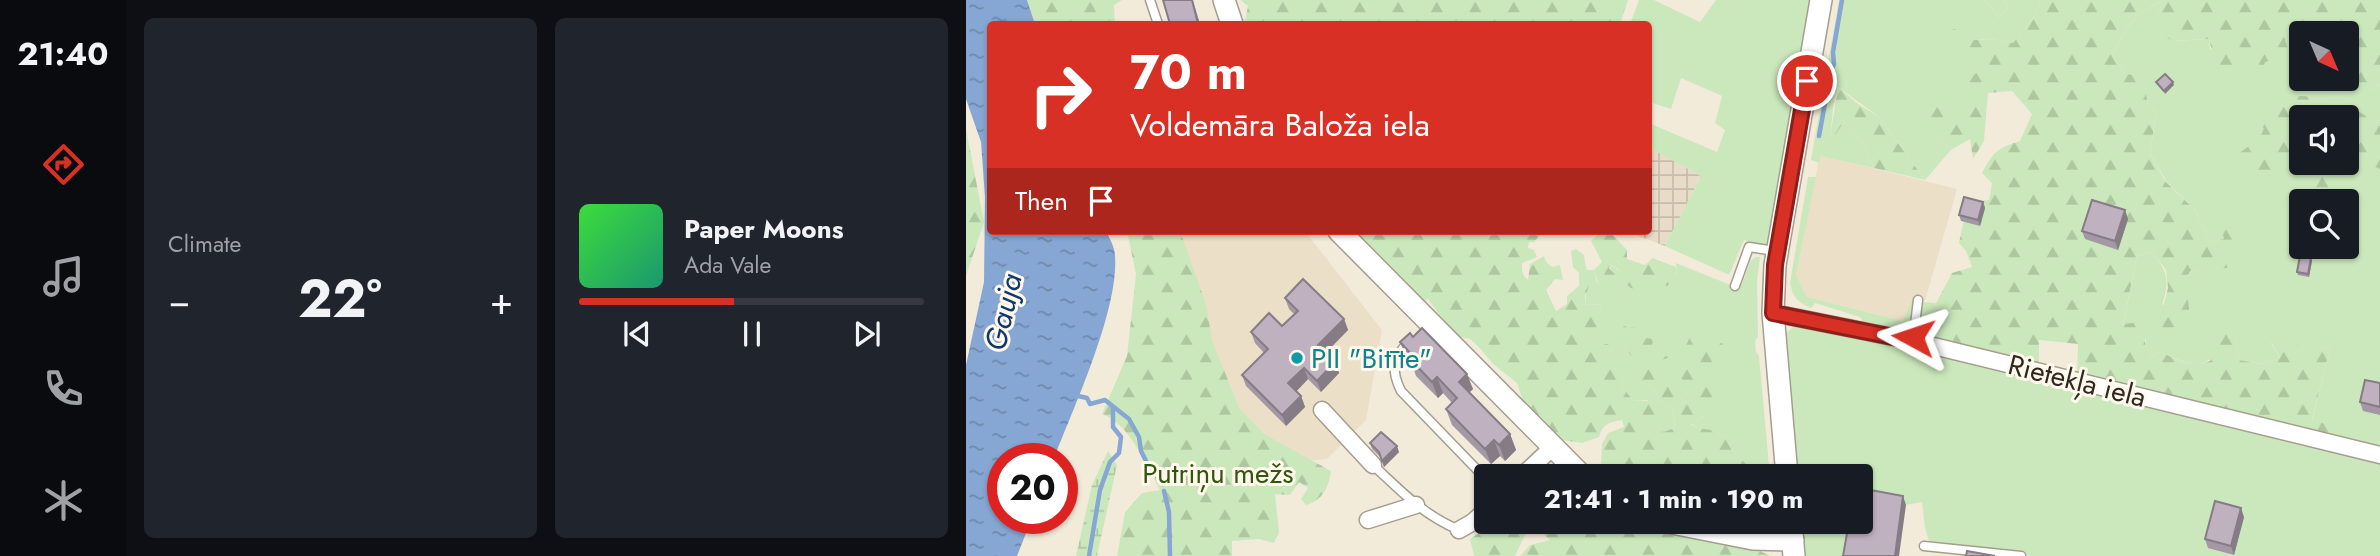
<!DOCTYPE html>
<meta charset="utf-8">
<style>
body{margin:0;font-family:Jost,sans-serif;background:#20242c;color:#f1f3f6;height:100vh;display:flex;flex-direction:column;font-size:26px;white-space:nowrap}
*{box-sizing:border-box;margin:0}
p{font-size:23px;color:#9ea1a6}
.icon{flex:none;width:38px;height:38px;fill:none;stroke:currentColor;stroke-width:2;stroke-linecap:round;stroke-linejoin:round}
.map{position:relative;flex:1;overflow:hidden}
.details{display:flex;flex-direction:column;gap:18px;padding:18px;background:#0d0f14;width:840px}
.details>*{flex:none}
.hud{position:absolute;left:21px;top:21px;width:665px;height:214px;border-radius:7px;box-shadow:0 2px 5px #0004;background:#d93025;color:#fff;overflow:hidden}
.needle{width:46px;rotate:136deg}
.tools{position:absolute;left:1323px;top:21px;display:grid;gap:14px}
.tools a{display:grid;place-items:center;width:70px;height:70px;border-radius:7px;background:#171b24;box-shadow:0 2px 5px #0004;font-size:35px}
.speed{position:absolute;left:21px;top:443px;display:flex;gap:14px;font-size:35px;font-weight:700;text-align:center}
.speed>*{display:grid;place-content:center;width:91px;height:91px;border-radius:50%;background:#171b24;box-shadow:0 2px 5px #0004;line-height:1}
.speed .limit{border:10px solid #d22;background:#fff;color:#111}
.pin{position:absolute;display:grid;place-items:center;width:60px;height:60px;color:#fff;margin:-30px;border:4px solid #fff;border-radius:50%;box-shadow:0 2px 7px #0007}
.me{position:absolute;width:77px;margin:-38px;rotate:275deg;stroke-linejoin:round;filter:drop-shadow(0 0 5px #0008)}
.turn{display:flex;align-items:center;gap:24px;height:147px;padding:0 28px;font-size:32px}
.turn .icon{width:91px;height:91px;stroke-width:2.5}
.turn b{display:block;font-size:49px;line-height:60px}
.then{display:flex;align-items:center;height:66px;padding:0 28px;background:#0003;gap:14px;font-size:26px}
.big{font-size:52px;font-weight:700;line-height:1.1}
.details .widget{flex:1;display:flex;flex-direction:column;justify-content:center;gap:10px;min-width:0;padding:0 24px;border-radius:10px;background:#20242c}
.song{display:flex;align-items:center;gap:21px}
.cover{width:84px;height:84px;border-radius:10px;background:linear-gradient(135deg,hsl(120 70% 55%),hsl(160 70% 35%))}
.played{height:7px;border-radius:4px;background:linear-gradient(90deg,#d93025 45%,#363941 45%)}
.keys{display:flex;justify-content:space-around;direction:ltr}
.heat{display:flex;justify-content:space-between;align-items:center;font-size:38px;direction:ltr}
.details .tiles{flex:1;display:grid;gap:18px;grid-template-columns:repeat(2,1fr)}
.trip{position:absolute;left:508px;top:464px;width:399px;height:70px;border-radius:7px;background:#171b24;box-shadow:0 2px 5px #0004;font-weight:700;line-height:70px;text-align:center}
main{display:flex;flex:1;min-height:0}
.menu{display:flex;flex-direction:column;width:126px;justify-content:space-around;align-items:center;background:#090b0e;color:#9ea1a6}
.menu .icon{width:49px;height:49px}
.menu .active{color:#d93025}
.menu b{font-size:32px;color:#f1f3f6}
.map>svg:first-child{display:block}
.built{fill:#ebdfc8}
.industrial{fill:url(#industrial-grid)}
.green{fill:#cbe8bc;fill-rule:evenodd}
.forest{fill:url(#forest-firs);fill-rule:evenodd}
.wetland{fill:url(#wetland-marsh)}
.water{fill:url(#water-ripples)}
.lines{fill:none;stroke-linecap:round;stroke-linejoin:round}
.stream{stroke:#86a7d3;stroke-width:4.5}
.lane-casing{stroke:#a59e8e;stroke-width:11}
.street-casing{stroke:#a59e8e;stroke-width:19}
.secondary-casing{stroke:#a59e8e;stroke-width:24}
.lane{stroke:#fff;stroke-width:8}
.street{stroke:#fff;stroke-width:16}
.secondary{stroke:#fff;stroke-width:21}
.wall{fill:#a498a4}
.shaded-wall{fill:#867c86}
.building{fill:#bfb1bf;stroke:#867c86;stroke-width:2}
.route-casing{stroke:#8d1f18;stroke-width:18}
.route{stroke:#d93025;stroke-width:12}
.culture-dot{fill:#0f9aa8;stroke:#fff8eb;stroke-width:2.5}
.labels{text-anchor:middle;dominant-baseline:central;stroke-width:6;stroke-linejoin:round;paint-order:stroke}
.culture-label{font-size:28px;fill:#0d838f;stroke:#fff8eb;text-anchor:start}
.street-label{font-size:28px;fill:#2c2923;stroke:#fff8eb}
.park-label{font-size:28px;fill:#305611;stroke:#fff8eb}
.water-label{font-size:30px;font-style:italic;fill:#0e3970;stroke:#fff8eb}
</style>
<main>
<nav class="menu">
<b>21:40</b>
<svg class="icon active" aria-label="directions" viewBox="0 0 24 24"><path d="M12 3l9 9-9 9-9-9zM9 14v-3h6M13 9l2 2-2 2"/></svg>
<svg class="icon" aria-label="music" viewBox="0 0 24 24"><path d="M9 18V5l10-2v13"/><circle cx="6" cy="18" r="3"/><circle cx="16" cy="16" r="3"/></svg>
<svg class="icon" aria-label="phone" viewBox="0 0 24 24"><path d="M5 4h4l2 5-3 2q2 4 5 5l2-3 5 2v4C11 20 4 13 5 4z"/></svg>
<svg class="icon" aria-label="climate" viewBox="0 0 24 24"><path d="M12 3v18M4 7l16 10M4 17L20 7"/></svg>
</nav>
<section class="details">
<div class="tiles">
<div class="widget"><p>Climate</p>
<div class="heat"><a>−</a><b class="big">22°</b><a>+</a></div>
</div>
<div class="widget">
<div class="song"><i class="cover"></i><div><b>Paper Moons</b><p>Ada Vale</p></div></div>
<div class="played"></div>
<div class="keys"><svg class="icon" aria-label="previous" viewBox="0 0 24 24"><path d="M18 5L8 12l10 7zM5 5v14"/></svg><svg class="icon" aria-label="pause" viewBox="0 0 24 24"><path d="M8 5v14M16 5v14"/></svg><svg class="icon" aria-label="next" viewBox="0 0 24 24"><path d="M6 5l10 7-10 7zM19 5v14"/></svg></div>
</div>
</div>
</section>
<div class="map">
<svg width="1414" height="556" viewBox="0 0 1414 556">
<defs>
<pattern id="industrial-grid" width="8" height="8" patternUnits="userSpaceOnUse" patternTransform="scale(1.75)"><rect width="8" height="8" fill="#e8dcc9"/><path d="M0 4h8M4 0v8" fill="none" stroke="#c7bdac"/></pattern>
<pattern id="forest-firs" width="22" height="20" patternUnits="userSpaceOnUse" patternTransform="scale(1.75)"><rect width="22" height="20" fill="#cbe8bc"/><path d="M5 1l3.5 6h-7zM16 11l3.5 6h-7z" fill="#aec7a1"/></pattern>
<pattern id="wetland-marsh" width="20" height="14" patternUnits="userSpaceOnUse" patternTransform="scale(1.75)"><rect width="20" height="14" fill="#cbe8bc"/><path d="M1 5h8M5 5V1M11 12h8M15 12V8" fill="none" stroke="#aec7a1"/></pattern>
<pattern id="water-ripples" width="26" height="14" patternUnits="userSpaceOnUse" patternTransform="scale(1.75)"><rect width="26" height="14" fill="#86a7d3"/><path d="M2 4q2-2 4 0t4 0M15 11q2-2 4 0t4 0" fill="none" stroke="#6e88ab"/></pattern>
</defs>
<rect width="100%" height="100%" fill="#f3ebda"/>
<g class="built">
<path d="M854 155 991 189 959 301H945L937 321 841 297 830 275Z"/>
<path d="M210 231H339L416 330 400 420 361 459 286 466Z"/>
</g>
<path class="industrial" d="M683 147 735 176 699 246 659 231H682Z"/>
<g class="green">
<path d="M673 0H688L734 22 750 0H846L804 242 798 246 778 240 763 275 699 246 735 176 682 147 683 123 751 152 759 130 749 123 756 96 715 78 705 109 683 102 682 24H664Z"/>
<path d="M873 0H1019L1033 17 1043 6 1038 0H1075L1069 16 1047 43 1026 39 1005 40 1001 60 1014 72 1005 108 967 131 985 150 959 180 912 116 872 87 867 108 864 142 878 122 896 141 908 168 855 156 853 163 845 160Z"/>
<path d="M1198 0H1200L1191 14 1206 41 1243 39 1244 49 1299 62 1318 41 1330 22V37L1335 42V79H1372L1381 94 1404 99V91L1414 84V449L1375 441 1385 430 1346 421 1364 348 1305 343 1314 358 1295 364 1273 360 1269 336C1238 367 1235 373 1194 351L1186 356 1180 347V340L1157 325 1171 256 1186 252C1202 273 1204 280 1196 305L1220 296 1219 280 1224 271 1261 267 1258 239 1244 242 1229 210 1201 182 1184 154 1190 112 1182 103 1180 94 1159 74 1147 55C1162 24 1166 16 1198 0ZM1335 117H1381V163H1335ZM1335 201H1381V247H1335Z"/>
<path d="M842 177H850L830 275 841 297 937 321 945 301 970 303 960 322 966 341 899 324 894 317 849 303 845 308C831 302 827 297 824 283Z"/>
<path d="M790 257H794L791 281 792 337 789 341 790 352 793 356 804 476H778L783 467 767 451 757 435 746 430 731 428 725 423 737 417 732 407 714 384 689 363 684 348 675 338 657 336 655 344 670 361 673 382 686 386 694 401 707 410 709 428 697 432 693 425V412L681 400H667L656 387 657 380 644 358 640 356 647 350 630 344 622 332 639 329 634 304 620 305 619 270H628L631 283 643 288 652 278 646 272 643 264 687 293V281L711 277 710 263 772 288 776 284 785 260Z"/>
<path d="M837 325 944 347 1414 461V556H1066L964 544 959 528 956 502 940 505 894 496V476H829L816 337 827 327Z"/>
<path d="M833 522H887L882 556H836Z"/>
</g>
<g class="forest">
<path d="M61 0H156L148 5 149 24H69Z"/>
<path d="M275 0H662L654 24H286L279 21 282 6Z"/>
<path d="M1019 0H1038L1043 6 1033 17Z"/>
<path d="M1075 0H1198C1166 16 1162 24 1147 55L1159 74 1176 76 1182 103 1190 112 1184 154 1200 182 1229 210 1244 242 1258 239 1254 220 1271 216 1270 245 1261 268 1224 271 1219 280 1224 315 1215 335 1201 340 1191 331 1202 288 1200 270 1186 252 1171 256 1157 324 1176 322 1180 347 1186 356 1194 351C1212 361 1224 368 1244 361L1254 329 1269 335 1273 360 1295 364 1314 358 1305 342 1364 348 1346 420 1386 430 1375 441 1111 376 1112 344 1073 340V367L966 341 959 321V310L968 307 986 273 1006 267 1000 251 993 243 997 224 1011 201 1023 200 1026 183 1016 173C1027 152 1031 148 1054 141L1066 114 1046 91 1022 93 1018 141 1007 159 1004 139 985 150 967 131 956 113 979 101 991 115 1005 108 993 86 1013 71 984 47 978 32 989 29 1005 40 1026 39 1047 43 1069 16Z"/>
<path d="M1200 0H1414V84L1404 91V100L1381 94 1372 79H1381V33H1335V42L1329 37V23L1319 41 1324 54 1299 62 1295 74 1249 64 1243 39 1206 41 1190 30 1191 14Z"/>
<path d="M872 87 892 104 912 116 959 180 908 168 896 141 878 122 863 144Z"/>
<path d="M1319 95 1367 98 1397 114 1414 126V169L1388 158 1367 177 1357 201H1335V203H1327L1325 170 1298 185 1273 169 1268 157 1294 138 1298 128 1285 123 1298 105ZM1335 117H1381V163H1335Z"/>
<path d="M0 129 18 222 0 276Z"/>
<path d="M161 231H214L240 304 246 340 273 408 298 434 365 471C363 487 356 501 340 505L335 499 342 488 333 482 324 495 309 494 313 532 308 543 293 539 266 541V556H151L159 512 176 493 194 490C180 465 164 424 136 414L161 356 170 274Z"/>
<path d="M383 231H578L568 242H563L562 248 568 250 571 257 556 263C556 271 556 275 562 280L564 264 578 256 580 262 586 267 594 265 597 280 589 279 580 290 590 311 601 304V296L613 286V273L607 267 605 251 610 249 618 255C619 269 627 283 619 296L620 305 634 304 640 329 623 333 630 344H642L647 350 640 356 651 359 661 376 657 380 656 387 667 400C682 401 683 399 693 412V425L697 432 709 428 707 410 694 401 686 386 673 382 667 374 670 361 655 344 656 336 649 332 654 324 663 328 672 326V337L688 339 685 347 691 343 698 344 692 354 703 357 690 363 697 369 705 366C714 385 725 403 744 412L725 424 731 428 746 430 757 435 767 451 783 467 778 476H654L635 465 636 444 642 433 658 427 656 420C643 422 637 424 633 437L616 443 596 440 587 430 572 424 559 407 551 383 527 364 513 347 504 339 490 336 461 298 458 309Z"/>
<path d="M636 231H643L661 250V259L679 265 687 258 710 267 711 277 701 286 687 281V293L665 288 655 280 653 270 644 264 643 268 652 278 656 290 649 291 644 288 636 295 628 270 636 262 625 241Z"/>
<path d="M727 330 757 344 753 365 741 386 752 389 753 406 746 407 727 393 728 388 725 389 709 371 710 363 714 359Z"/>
<path d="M529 522H565L549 556H508L504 539Z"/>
<path d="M568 522H605L608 527 623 525 622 522C639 522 651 527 668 527L670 530 783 545 804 556H554L564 545 584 540 567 525Z"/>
</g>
<path class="wetland" d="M142 451 151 465 131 556H110L126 485Z"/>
<path class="water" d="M0 0H61L69 24H24V231H140C144 239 149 248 149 256 153 309 108 407 88 458H37V518H66L51 556H0V365L18 282 19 197 15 142 0 99Z"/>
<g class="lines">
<g class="stream">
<path d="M853 136 865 71 868 64 867 52 876 0"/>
<path d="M112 396 121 398 124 404 139 400 163 419 173 437 175 451 181 463 197 484"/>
<path d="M198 491 203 512 204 556"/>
<path d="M123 556 134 490 144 462 153 453 155 437 147 427V407"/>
</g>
<g class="lane-casing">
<g id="lane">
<path d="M184 0 192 24"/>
<path d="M769 286 783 247 809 251"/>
<path d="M947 341 952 300"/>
<path d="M443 342C426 357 425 371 435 391L520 479"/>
<path d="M407 465C436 492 456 514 493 530"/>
<path d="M958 546 1055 556"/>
</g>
</g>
<g class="street-casing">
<g id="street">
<path d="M807 313 947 341 1414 455"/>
<path d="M356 410 407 465"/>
<path d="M556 476 587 447"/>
<path d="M402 520 450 505"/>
<path d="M493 530 507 522 520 510"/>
</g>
</g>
<g class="secondary-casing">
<g id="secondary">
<path d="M258 0 266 24"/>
<path d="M373 231 616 476"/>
<path d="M821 476 807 313 809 265 855 0"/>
<path d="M701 522 787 539 827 540"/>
<path d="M825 522 828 556"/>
</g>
</g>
<use href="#lane" class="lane"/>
<use href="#street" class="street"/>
<use href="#secondary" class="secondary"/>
</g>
<g class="wall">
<path d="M1017 202 1019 208 1014 226 995 221 993 215Z"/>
<path d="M1159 210 1162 219 1152 250 1119 239 1116 231Z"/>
<path d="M1346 261 1343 277 1332 275 1331 272Z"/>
<path d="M319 298 378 319 382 330 360 353 369 362 373 373 355 392 342 379 330 391 335 396 339 407 320 426 280 386 276 375 298 353 289 343 285 332 316 326 328 314 323 309Z"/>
<path d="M434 342 507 389 503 393 544 434 550 450 539 461 534 456 525 464 486 425 480 409 486 403 477 393 472 398 450 376 446 364 440 358Z"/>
<path d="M1414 383V415L1397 411 1394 402Z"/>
<path d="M404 443 433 452 418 467 415 458 406 449Z"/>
<path d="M1278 517 1268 555 1242 548 1239 539Z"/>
</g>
<g class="shaded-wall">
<path d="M226 0 227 1 234 24H232Z"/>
<path d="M1207 82 1208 85 1199 94 1198 91Z"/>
<path d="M1017 202 1019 208 1014 226 1012 220Z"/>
<path d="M1159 210 1162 219 1152 250 1149 241Z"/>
<path d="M1345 258 1346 261 1343 277 1342 274Z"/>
<path d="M378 319 382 330 356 356 352 345Z"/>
<path d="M369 362 373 373 355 392 351 381Z"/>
<path d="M338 368 342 379 327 395 322 383Z"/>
<path d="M501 374 507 389 498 397 493 382Z"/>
<path d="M471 377 477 393 472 398 466 382Z"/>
<path d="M335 396 339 407 320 426 316 415Z"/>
<path d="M544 434 550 450 539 461 533 445Z"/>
<path d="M528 440 534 456 525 464 519 449Z"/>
<path d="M431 446 433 452 418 467 416 461Z"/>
<path d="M937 496 940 505 933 556H929Z"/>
<path d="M1275 508 1278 517 1268 555 1265 546Z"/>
</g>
<g class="building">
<path d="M197 0H226L232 24H204Z"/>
<path d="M1199 74 1207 82 1198 91 1190 82Z"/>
<path d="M998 197 1017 202 1012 220 993 215Z"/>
<path d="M1126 200 1159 210 1149 241 1116 231Z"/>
<path d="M1334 256 1345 258 1342 274 1331 272Z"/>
<path d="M337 279 378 319 352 345 369 362 351 381 338 368 322 383 335 396 316 415 276 375 302 349 285 332 303 313 316 326 332 311 319 298Z"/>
<path d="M456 328 501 374 493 382 544 434 533 445 528 440 519 449 480 409 491 398 471 377 466 382 445 360 448 357 434 342 444 333 447 337Z"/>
<path d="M1399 380 1414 383V407L1394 402Z"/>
<path d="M415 432 431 446 416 461 413 452 404 443Z"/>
<path d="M894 488 937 496 929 556H877L883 522H894Z"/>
<path d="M1249 501 1275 508 1265 546 1239 539Z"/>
<path d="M1001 551 1029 556H1000Z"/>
</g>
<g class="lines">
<g class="route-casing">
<path id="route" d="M841 81 809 265 807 313 947 341V337"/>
</g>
<use href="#route" class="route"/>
</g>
<circle class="culture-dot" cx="331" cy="358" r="7"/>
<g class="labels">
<g class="culture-label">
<text x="345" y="358">PII "Bitīte"</text>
</g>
<g class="street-label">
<text transform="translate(1111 381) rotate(14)">Rietekļa iela</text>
</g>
<g class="park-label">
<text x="252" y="473">Putriņu mežs</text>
</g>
<g class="water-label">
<text transform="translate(37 312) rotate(-77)">Gauja</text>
</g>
</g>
</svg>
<div class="tools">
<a><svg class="needle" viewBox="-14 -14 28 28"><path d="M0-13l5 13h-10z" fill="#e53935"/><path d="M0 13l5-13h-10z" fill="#9ea1a6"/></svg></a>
<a><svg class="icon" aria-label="sound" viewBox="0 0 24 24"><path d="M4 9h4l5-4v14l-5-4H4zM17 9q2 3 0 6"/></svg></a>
<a><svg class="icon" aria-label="search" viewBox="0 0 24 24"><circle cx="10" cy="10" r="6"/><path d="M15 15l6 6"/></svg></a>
</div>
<div class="speed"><div class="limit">20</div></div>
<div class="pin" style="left:841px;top:81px;background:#d93025"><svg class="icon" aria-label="arrive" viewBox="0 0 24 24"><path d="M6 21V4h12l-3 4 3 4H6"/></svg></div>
<svg class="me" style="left:947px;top:337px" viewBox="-20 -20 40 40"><path d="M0-17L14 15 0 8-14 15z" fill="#d93025" stroke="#fff" stroke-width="4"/></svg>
<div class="trip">21:41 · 1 min · 190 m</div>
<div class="hud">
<div class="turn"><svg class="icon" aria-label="right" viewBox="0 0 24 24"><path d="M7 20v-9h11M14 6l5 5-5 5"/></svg><div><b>70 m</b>Voldemāra Baloža iela</div></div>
<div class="then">Then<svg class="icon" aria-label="arrive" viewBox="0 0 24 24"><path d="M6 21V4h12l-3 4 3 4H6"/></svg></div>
</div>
</div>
</main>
